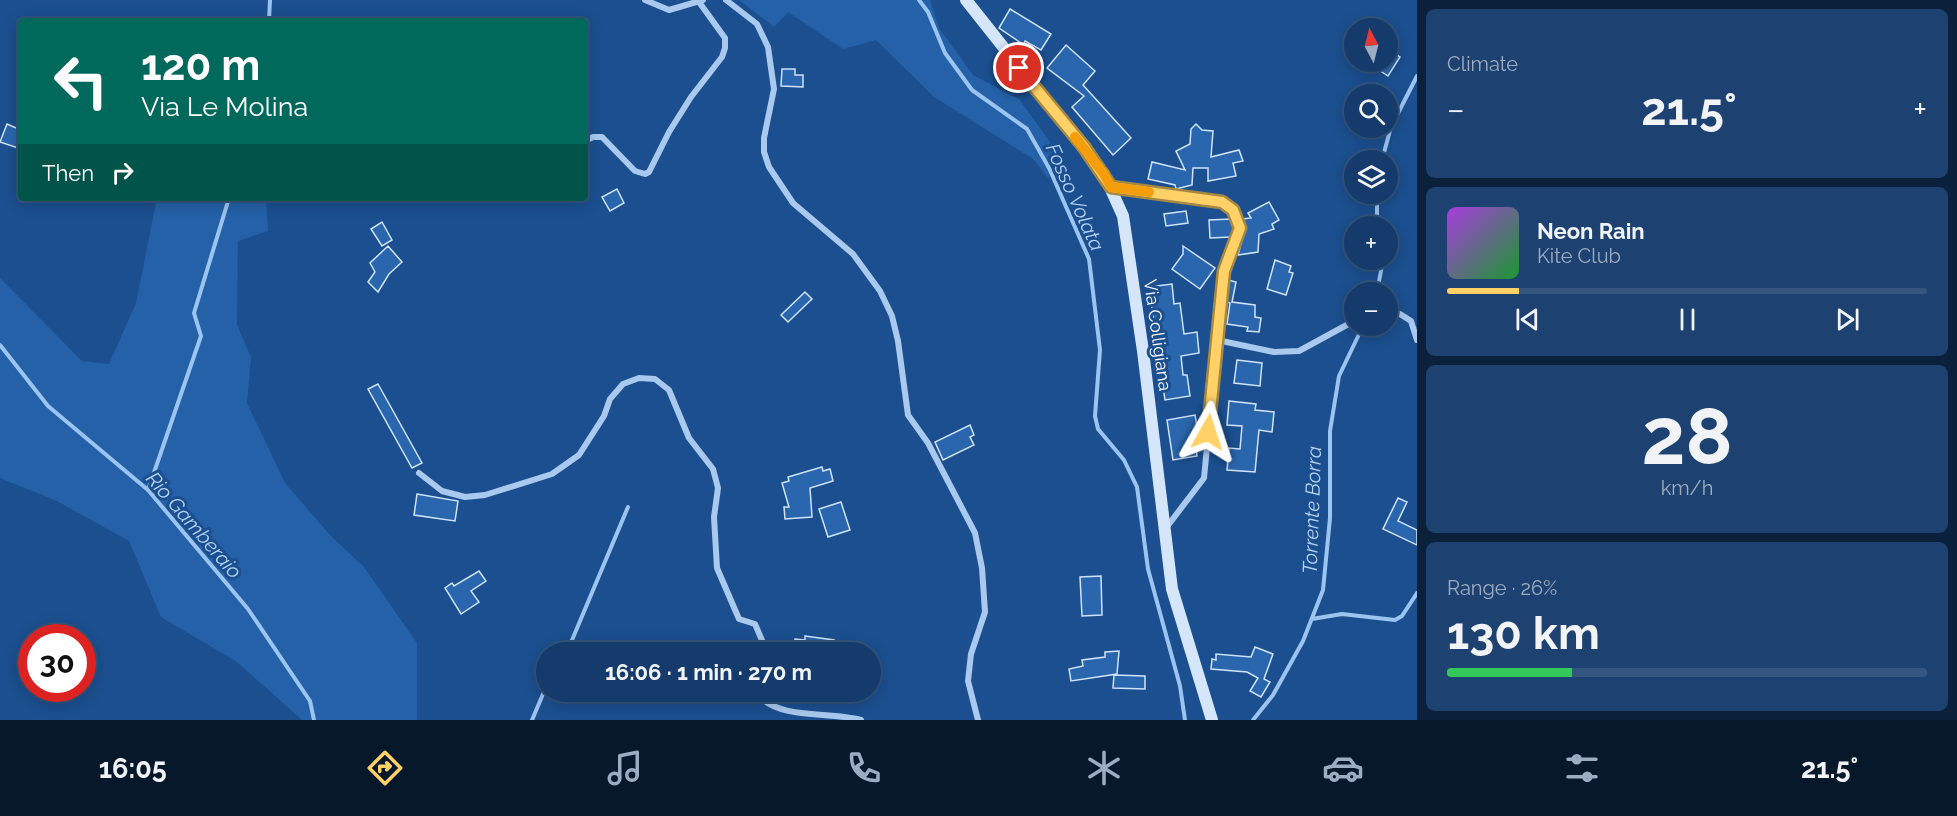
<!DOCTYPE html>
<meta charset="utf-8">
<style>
body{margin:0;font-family:Raleway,sans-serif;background:#1d4271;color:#f1f3f6;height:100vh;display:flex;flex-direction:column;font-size:22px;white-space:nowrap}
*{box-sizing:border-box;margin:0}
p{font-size:20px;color:#9dadc1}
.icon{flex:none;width:33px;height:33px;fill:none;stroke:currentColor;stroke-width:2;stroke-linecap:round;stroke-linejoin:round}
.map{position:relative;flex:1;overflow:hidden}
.drawer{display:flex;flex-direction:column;gap:9px;padding:9px;background:#0b203b;width:540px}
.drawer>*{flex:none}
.top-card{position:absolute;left:18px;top:18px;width:570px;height:183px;border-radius:6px;box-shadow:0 3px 15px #0003,0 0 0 2px #33557e;background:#00695c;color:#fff;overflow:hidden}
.needle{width:39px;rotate:353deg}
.tools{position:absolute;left:1344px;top:18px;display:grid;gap:12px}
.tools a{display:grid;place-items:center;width:54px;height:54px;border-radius:50%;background:#143b6b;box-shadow:0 3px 15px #0003,0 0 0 2px #33557e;font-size:30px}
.speed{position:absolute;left:18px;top:624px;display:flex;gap:12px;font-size:30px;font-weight:700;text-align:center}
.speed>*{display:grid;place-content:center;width:78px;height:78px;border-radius:50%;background:#143b6b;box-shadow:0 3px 15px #0003,0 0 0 2px #33557e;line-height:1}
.speed .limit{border:9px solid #d22;background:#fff;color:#111}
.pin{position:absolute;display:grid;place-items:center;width:51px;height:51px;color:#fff;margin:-26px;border:3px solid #fff;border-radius:50%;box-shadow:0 2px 6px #0007}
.me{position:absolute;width:66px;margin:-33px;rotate:6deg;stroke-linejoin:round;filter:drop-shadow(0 0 4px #0008)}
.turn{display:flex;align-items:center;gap:21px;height:126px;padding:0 24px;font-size:27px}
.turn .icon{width:78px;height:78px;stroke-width:2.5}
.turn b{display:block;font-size:42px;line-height:51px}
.then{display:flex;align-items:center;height:57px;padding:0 24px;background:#0003;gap:12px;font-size:22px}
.big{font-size:45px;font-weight:700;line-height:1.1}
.drawer .card{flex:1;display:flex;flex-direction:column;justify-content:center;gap:9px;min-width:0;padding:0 21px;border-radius:9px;background:#1d4271}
.drawer .dial{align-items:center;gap:0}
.dial b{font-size:78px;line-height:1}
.song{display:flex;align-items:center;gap:18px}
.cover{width:72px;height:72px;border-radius:9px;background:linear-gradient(135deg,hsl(280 70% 55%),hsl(130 70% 35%))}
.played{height:6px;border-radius:3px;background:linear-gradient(90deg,#ffd166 15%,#33557e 15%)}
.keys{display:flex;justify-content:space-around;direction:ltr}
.heat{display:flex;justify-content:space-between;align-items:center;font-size:33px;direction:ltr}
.charge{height:9px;border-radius:4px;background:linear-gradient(90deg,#34c759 26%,#33557e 0)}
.trip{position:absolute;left:536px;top:642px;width:345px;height:60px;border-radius:30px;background:#143b6b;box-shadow:0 3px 15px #0003,0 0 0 2px #33557e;font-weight:700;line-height:60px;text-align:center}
.tab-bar{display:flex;height:96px;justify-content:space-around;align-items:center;background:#08182b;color:#9dadc1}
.tab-bar .icon{width:42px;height:42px}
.tab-bar .current{color:#ffd166}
.tab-bar b{font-size:27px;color:#f1f3f6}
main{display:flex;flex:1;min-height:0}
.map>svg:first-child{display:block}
.green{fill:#2461a8}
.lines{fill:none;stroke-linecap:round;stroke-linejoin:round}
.stream{stroke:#9cc4f0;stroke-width:4}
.building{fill:#2a66ad;stroke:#cfe3fa;stroke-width:1.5}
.street{stroke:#a9c9ee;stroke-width:6}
.secondary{stroke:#d6e6fa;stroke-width:12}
.route-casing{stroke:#a68842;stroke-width:15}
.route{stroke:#ffd166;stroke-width:10}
.slow{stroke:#f59e0b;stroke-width:10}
.labels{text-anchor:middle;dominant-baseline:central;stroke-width:6;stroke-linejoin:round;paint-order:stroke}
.street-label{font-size:18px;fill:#fff;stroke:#1b4f8f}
.water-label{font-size:20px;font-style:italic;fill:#b5d3f5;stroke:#1b4f8f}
</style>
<main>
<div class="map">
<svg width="1417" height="720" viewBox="0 0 1417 720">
<rect width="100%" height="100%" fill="#1b4f8f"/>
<g class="green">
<path d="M739 0H930L939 28 973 75 1019 99 1053 146 1049 179 1033 159 934 97 876 40 843 49 788 12 774 27Z"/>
<path d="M157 198H266L268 231 238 241 237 325 251 357 247 403 285 483 330 535 364 567 417 643V720H302L237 662 161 617 129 541 55 500 0 478V278L82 361 109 364 136 303Z"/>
</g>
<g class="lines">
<g class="stream">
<path d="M919 0 928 12 945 53 972 90 1027 129 1049 168 1089 259 1100 350 1095 416 1098 429 1124 460 1137 487 1148 569 1180 686 1185 720"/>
<path d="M269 21 270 0"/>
<path d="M1382 160 1391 127 1417 76"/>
<path d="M1377 226V194"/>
<path d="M1377 292 1383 260"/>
<path d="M0 345 48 406 148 490 248 609 310 701 314 720"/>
<path d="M148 490 201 336 194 313 229 198"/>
<path d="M1312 619 1342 614 1395 620 1402 616 1417 593"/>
<path d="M567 652 628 507"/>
<path d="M532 720 546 687"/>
<path d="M1253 720 1273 695 1303 641 1323 590 1330 518V431L1339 376 1363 326"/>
</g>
</g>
<g class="building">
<path d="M1010 9 1051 34 1041 50 1025 41 1024 45 999 28Z"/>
<path d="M1066 45 1095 71 1083 85 1131 138 1113 155 1072 107 1084 96 1047 68Z"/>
<path d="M1388 49 1400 57 1388 76 1367 62H1388Z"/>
<path d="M782 69H795V75H803V87L781 86Z"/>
<path d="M7 124 21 130V149L0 142Z"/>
<path d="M1196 124 1202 130 1213 131 1211 157 1239 150 1243 161 1233 163 1236 176 1208 181V168H1193L1192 185 1176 189 1175 185 1148 179 1152 162 1185 170 1176 151 1190 144 1191 129Z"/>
<path d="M617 189 624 203 610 211 602 197Z"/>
<path d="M1269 202 1279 220 1272 224 1274 229 1259 234 1258 252 1238 255 1245 229 1242 219 1251 218 1248 213Z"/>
<path d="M1186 211 1188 223 1166 226 1164 214Z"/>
<path d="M1231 219 1234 228 1231 237 1210 238 1209 220Z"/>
<path d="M382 222 392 240 382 246 371 229Z"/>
<path d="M388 246 402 262 389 274 378 292 368 282 375 272 370 263Z"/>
<path d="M1183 246 1215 268 1200 289 1172 269 1183 254Z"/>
<path d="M1275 260 1291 266 1289 272 1293 273 1286 295 1267 289Z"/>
<path d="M1228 280 1236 282 1232 302 1255 305V317L1261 318 1259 332 1247 331 1248 327 1227 324 1230 303 1226 302Z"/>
<path d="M1172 284 1174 304 1180 303 1184 334 1197 332 1199 353 1181 356 1183 375H1187L1190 396 1165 400 1149 287Z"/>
<path d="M805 292 812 299 788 322 781 315Z"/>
<path d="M1237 360 1262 363 1260 386 1234 383Z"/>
<path d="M378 384 422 463 412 468 368 389Z"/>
<path d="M1229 401 1256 404 1255 410 1274 412 1272 432 1259 430 1255 472 1227 470 1229 448 1240 449 1242 426 1227 425Z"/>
<path d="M1195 415 1198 432H1194L1197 456 1173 460 1167 420Z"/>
<path d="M970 425 974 435 970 437 974 445 943 460 935 442Z"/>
<path d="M822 467 823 471 830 469 833 481 810 488 812 517 785 519 784 507H789L782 483 789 481 788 477Z"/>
<path d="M417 494 458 501 455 521 414 515Z"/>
<path d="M1398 498 1407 502 1398 521 1417 530V545L1383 529Z"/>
<path d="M841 502 850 530 828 537 819 509Z"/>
<path d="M479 571 486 581 471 591 479 602 461 614 445 588 452 583 454 586Z"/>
<path d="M1101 576 1102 615 1082 616 1080 577Z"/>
<path d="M805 636 834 640 832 652H793L795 639 805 640Z"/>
<path d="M1255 647 1273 654 1264 679 1270 682 1261 697 1250 691 1258 678 1247 672 1211 669 1212 659 1216 660V654L1251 657Z"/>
<path d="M1119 651 1117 674 1071 681 1069 669 1083 666 1082 660 1105 657V652Z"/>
<path d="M1114 675 1145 676V689L1113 688Z"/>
</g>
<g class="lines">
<g class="street">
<path d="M645 0 669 10 703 0"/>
<path d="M726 0 757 24 768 47 774 89 764 138V152L769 167 793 203 853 254 880 291 892 316 898 341 908 415 928 443 975 533 982 568 985 612 971 654 968 681 978 720"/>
<path d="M585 141 593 137H602L635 171 645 174 649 172 669 132 691 97 722 57 725 48V38L699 2"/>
<path d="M1111 187 1222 202 1233 210 1240 228 1224 271 1204 478 1166 528"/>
<path d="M1388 313 1400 314 1411 321 1417 340"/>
<path d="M1217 340 1274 352 1299 351 1354 321"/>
<path d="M419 473 442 491 465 497 485 495 552 474 579 455 604 416 610 399 623 384 639 378 655 379 669 390 689 438 713 469 718 488 714 517 717 568 739 619 755 624 767 652"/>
<path d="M761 692 759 696C781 720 829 711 861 720"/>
</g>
<path class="secondary" d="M966 0 1104 174 1123 216 1143 351 1172 589 1212 720"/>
</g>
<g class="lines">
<g class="route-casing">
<path id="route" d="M1019 68 1084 147 1111 187 1222 202 1233 210 1240 228 1224 271 1208 432"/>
</g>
<use href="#route" class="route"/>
<path class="slow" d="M1075 137 1104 174 1111 187 1149 192"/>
</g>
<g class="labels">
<g class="street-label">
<text transform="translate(1158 335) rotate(82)">Via Colligiana</text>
</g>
<g class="water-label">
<text transform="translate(1075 197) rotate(66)">Fosso Volata</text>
<text transform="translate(1312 510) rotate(-88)">Torrente Borra</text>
<text transform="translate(194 525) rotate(49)">Rio Gamberaio</text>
</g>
</g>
</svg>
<div class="tools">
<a><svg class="needle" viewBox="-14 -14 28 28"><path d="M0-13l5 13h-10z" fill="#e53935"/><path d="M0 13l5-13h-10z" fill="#9dadc1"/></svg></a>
<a><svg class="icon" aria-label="search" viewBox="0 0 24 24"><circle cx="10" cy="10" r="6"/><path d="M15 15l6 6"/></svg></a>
<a><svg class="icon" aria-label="layers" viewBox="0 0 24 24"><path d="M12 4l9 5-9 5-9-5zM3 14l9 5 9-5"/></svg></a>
<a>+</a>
<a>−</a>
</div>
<div class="speed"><div class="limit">30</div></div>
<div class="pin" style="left:1019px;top:68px;background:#d93025"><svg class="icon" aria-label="arrive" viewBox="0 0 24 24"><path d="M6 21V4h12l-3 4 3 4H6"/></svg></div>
<svg class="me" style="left:1208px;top:432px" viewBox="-20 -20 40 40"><path d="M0-17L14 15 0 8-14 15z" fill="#ffd166" stroke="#fff" stroke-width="4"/></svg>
<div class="trip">16:06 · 1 min · 270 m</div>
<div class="top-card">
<div class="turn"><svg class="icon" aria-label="left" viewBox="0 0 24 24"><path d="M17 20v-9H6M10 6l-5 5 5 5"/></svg><div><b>120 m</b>Via Le Molina</div></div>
<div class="then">Then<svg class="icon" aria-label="right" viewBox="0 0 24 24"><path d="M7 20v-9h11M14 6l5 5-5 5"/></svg></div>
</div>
</div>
<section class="drawer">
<div class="card"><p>Climate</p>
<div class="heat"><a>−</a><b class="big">21.5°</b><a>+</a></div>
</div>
<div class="card">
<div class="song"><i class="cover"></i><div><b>Neon Rain</b><p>Kite Club</p></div></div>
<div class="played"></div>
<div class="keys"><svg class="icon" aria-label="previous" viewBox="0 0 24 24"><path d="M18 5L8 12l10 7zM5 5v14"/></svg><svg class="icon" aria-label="pause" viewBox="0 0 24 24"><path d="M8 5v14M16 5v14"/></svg><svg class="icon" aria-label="next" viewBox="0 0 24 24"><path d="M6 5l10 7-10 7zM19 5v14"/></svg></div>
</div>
<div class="card dial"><b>28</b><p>km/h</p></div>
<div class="card"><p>Range · 26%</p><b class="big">130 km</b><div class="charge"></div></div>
</section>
</main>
<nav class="tab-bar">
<b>16:05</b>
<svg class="icon current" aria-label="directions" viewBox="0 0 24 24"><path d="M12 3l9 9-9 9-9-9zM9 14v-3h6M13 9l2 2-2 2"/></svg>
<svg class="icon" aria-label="music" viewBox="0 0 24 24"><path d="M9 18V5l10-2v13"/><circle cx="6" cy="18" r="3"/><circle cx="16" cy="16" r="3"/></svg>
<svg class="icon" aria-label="phone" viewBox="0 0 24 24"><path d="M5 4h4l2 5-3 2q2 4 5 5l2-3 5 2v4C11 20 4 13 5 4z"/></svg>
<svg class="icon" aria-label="climate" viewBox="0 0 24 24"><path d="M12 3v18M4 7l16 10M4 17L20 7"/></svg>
<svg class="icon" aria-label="car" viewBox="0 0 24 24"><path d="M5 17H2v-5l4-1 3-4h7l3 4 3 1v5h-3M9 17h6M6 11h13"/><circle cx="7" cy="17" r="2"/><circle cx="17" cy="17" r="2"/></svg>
<svg class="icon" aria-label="filters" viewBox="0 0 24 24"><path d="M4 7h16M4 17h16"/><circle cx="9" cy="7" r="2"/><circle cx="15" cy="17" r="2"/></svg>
<b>21.5°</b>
</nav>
